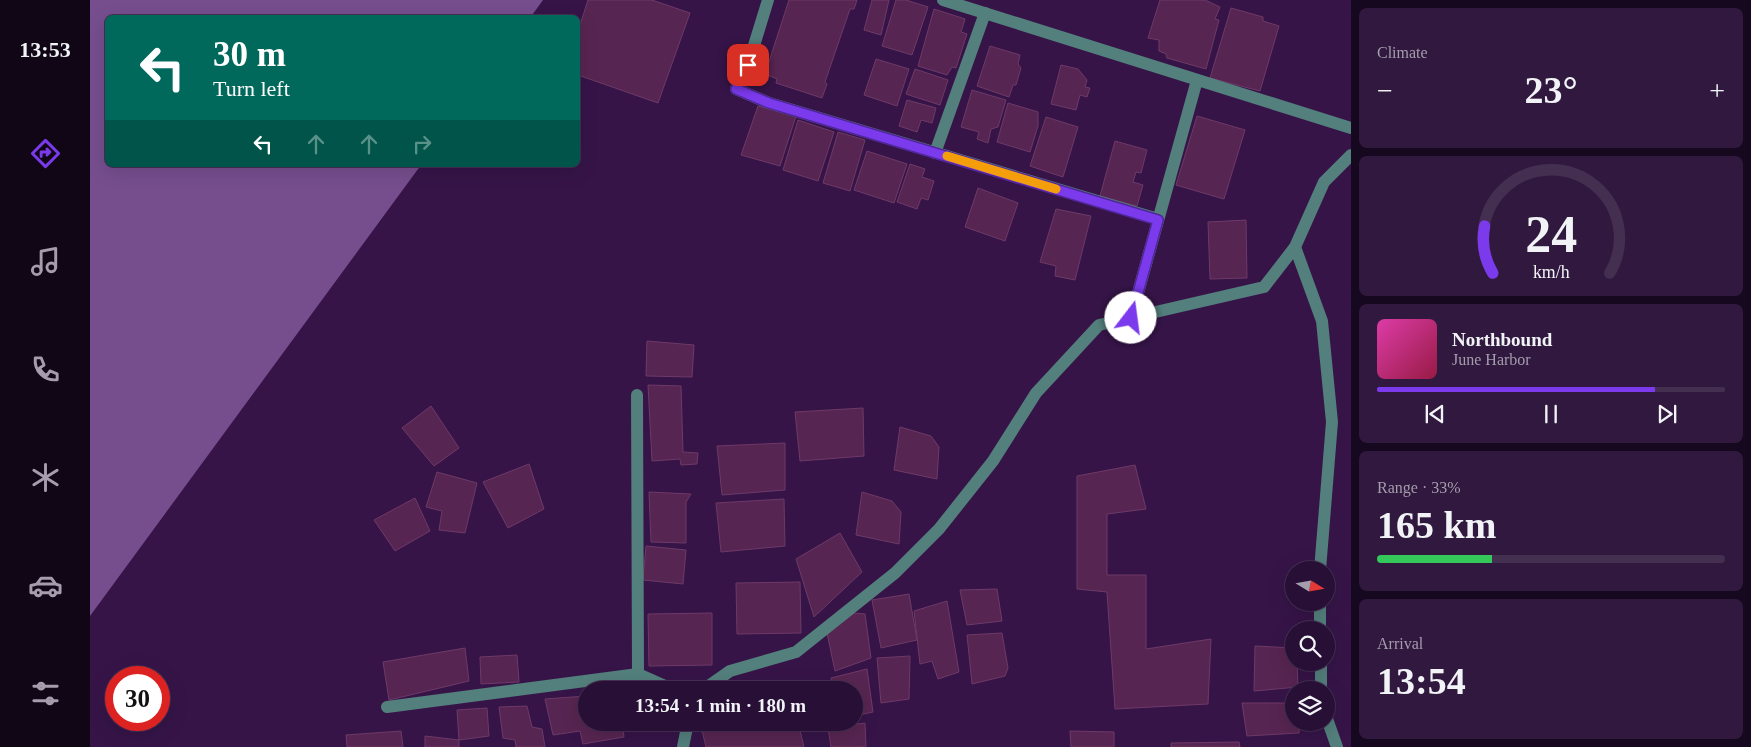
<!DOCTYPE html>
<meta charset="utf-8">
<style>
body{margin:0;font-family:"Times New Roman",serif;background:#30183e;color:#f1f3f6;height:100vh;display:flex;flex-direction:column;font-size:19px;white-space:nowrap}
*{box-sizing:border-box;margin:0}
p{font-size:16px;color:#a59cad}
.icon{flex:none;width:28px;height:28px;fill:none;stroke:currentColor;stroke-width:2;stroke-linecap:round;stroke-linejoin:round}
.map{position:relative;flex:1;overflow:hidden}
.details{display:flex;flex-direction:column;gap:8px;padding:8px;background:#16081e;width:400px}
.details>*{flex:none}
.top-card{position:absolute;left:15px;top:15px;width:475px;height:152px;border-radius:8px;box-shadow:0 5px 20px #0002,0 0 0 1px #442f51;background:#00695c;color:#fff;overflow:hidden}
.needle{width:32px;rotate:101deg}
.controls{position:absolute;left:1195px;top:561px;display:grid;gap:10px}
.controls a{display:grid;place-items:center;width:50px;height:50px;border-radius:50%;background:#280f36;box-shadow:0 5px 20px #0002,0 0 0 1px #442f51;font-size:25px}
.speed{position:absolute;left:15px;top:666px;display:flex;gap:10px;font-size:25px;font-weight:700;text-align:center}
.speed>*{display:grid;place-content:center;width:65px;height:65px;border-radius:50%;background:#280f36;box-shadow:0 5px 20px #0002,0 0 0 1px #442f51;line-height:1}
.speed .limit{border:8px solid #d22;background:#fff;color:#111}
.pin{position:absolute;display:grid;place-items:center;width:42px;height:42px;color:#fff;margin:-21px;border-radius:10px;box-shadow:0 2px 8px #0006}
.me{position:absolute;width:55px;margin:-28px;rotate:15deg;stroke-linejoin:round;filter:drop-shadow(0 0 4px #0008)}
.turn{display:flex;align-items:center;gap:18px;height:105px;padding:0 25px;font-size:22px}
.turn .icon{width:65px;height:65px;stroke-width:2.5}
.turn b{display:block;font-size:35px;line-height:42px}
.lanes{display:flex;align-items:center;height:48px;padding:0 25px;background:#0003;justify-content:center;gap:25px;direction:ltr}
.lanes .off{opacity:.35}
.big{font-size:38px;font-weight:800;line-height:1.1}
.details .card{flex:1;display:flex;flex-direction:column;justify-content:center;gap:8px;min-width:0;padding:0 18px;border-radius:8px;background:#30183e}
.details .dial{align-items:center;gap:0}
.dial svg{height:130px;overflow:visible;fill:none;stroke:#442f51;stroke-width:7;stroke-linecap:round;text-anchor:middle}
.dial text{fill:#f1f3f6;stroke:none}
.song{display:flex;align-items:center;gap:15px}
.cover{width:60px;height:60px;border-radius:8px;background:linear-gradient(135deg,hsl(320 70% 55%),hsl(340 70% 35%))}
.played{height:5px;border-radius:2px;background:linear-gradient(90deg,#7c3aed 80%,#442f51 80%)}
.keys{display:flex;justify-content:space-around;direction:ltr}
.heat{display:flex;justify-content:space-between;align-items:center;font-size:28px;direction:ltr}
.charge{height:8px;border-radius:4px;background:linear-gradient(90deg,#34c759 33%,#442f51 0)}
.trip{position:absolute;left:488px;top:681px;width:285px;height:50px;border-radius:25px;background:#280f36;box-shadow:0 5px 20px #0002,0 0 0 1px #442f51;font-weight:800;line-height:50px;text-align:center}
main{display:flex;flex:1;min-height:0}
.tab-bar{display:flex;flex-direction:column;width:90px;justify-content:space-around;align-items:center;background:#100616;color:#a59cad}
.tab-bar .icon{width:35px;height:35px}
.tab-bar .current{color:#7c3aed}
.tab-bar b{font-size:22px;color:#f1f3f6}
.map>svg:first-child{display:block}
.water{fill:#764e8e}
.building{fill:#572551;stroke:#6e3a68}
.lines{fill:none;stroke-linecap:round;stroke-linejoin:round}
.minor{stroke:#537f7c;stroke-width:12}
.route-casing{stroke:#51269a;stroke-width:12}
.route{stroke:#7c3aed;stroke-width:9}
.slow{stroke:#f59e0b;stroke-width:9}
</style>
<main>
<nav class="tab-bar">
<b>13:53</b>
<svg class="icon current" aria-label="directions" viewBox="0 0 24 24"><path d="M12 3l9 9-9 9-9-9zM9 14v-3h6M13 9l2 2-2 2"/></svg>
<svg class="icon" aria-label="music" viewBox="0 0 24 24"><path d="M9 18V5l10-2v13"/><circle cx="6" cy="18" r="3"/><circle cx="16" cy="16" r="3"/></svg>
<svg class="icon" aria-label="phone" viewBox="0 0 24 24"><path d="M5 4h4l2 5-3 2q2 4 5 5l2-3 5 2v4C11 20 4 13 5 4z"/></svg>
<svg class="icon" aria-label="climate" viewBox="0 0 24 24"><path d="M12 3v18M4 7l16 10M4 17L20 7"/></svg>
<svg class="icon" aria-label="car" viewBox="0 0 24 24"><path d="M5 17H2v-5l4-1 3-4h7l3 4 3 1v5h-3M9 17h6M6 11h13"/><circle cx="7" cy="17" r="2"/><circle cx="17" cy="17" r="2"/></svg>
<svg class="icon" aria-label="filters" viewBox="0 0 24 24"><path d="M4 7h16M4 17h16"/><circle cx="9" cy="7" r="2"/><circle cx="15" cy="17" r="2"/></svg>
</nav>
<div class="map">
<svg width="1261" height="747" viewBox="0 0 1261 747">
<rect width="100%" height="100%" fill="#361448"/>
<path class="water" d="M0 0H453L440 18H18V165H331L0 616Z"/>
<g class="building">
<path d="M498 0H562L600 13 568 103 488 75V31Z"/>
<path d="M699 0H767L764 9H760L735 82 737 84 732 98 686 83 687 79 675 74Z"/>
<path d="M782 0H799L791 35 774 30Z"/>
<path d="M806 0H816L838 7 822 55 792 46Z"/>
<path d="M1070 0H1115L1130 7 1125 19 1129 20 1116 69 1077 58 1076 54 1069 51V40L1058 38Z"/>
<path d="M1141 8 1173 17V21L1189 26 1170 91 1120 78Z"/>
<path d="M844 9 875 19 871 32 877 34 866 68 862 67 857 75 828 66Z"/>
<path d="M900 46 930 55 928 64 931 68 926 85H923L919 97 887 86Z"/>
<path d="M786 59 819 69 807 106 774 95Z"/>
<path d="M971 65 988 69 997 80 995 87 1000 88 997 97 990 95 986 110 961 104Z"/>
<path d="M825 69 858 80 850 105 816 94Z"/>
<path d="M882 90 916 100 908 127 901 129 898 143 887 139 889 132 871 127Z"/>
<path d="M817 100 846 108 842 123 831 120 827 132 809 126Z"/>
<path d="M918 103 948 112V126L940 152 907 142Z"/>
<path d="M668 106 706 116 690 166 651 155Z"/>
<path d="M1107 116 1155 130 1134 199 1086 185Z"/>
<path d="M956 117 988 127 973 177 940 166Z"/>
<path d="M708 120 744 132 728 181 693 170Z"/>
<path d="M748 132 775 140 760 191 733 183Z"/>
<path d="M1025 141 1057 150 1051 173 1046 172 1043 182 1053 185 1047 206 1010 196Z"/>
<path d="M777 151 817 164 804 203 764 190Z"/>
<path d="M820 164 835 169 832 177 844 181 838 200 831 198 827 209 807 202Z"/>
<path d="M888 188 928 203 915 241 875 227Z"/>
<path d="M966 209 1001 216 985 280 965 276 966 266 950 262Z"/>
<path d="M1156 220 1157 278 1120 279 1118 222Z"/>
<path d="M557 341 604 345 602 377 556 376Z"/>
<path d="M558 385 591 386 593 452 608 453 607 464 591 465 590 459 562 461Z"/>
<path d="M341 406 369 448 344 466 312 428Z"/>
<path d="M773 408 774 456 710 461 705 412Z"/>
<path d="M810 427 841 436 849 447 847 479 804 470Z"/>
<path d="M695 443V490L632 495 627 446Z"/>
<path d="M439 464 454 509 418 528 393 482Z"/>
<path d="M1045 465 1056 509 1017 514V575H1056V649L1121 639 1118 704 1025 709 1017 592 987 589V476Z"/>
<path d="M347 472 387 483 375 533 349 530 352 511 336 507Z"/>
<path d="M559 492 601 494 596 502V543L561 542Z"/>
<path d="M772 492 802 501 811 512 809 544 766 535Z"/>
<path d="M325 498 340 531 305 551 284 520Z"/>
<path d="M694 499 695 546 631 552 626 503Z"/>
<path d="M750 533 772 572 724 617 706 559Z"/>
<path d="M556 546 596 550 593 584 553 580Z"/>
<path d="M710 582 711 633 647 634 646 583Z"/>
<path d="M907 589 912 621 877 625 870 590Z"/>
<path d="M819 594 827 640 791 648 782 600Z"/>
<path d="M857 601 869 672 848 679 842 661 830 664 824 611Z"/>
<path d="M622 613V665L559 666 558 614Z"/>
<path d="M764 613 775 614 781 658 745 671 737 633Z"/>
<path d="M912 633 918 668 915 676 882 684 877 635Z"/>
<path d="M1165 646 1204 648V662H1207L1208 687 1164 691Z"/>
<path d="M375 648 379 681 299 700 293 662Z"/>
<path d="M427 655 429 682 391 684 390 657Z"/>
<path d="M820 656 819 699 791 703 787 658Z"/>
<path d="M777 669 783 712 764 716V690H743L741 678Z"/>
<path d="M496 696V722H532L534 737 493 744 490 731 463 735 455 699Z"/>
<path d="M1152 703H1204V722H1210L1209 733 1157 736Z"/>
<path d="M437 706 442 727 452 729 455 747H426L425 740 413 738 409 707Z"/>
<path d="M397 708 399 736 369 740 367 710Z"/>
<path d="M614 722H708L714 747H616L611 726Z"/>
<path d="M775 723 776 747H741L738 728Z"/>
<path d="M311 731 313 747H257L256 735Z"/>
<path d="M980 731 1024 732V747H981Z"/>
<path d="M335 736 369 740V747H335Z"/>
<path d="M1149 742 1150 747H1081V743Z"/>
</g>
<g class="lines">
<g class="minor">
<path d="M678 0 658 65 646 89 679 103 1068 219"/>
<path d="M853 0 1261 128"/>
<path d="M845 153 895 13"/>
<path d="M1205 247 1232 321 1242 422 1230 570"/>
<path d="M1041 318 1107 80"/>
<path d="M547 395 548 674"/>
<path d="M1230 602V630"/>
<path d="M1231 662V690"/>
<path d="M613 690 640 671 706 652 805 573 849 529 903 461 946 393 1009 325 1174 287 1205 247 1234 182 1261 155"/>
<path d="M297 707 548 674 584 690"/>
<path d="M1236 716 1247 747"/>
<path d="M593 747 598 722"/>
</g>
</g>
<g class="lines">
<g class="route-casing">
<path id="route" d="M658 65 646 89 679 103 1068 220 1041 318"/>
</g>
<use href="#route" class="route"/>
<path class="slow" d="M857 156 966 189"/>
</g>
</svg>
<div class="controls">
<a><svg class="needle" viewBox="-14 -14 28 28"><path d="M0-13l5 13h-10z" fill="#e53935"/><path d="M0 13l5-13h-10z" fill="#a59cad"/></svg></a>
<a><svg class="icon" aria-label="search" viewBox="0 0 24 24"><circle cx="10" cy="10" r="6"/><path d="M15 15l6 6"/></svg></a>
<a><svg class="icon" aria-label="layers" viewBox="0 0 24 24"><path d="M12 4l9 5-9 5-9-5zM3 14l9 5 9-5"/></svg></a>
</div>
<div class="speed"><div class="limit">30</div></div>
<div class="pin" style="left:658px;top:65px;background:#d93025"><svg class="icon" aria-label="arrive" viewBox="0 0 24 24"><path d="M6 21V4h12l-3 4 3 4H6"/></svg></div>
<svg class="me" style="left:1041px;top:318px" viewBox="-20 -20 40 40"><circle r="19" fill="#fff"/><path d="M0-13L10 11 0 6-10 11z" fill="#7c3aed"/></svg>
<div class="trip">13:54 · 1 min · 180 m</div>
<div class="top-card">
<div class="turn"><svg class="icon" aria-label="left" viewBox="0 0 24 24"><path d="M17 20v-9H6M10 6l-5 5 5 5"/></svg><div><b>30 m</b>Turn left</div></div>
<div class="lanes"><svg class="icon" aria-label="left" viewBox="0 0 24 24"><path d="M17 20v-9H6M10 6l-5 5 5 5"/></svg><svg class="icon off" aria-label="ahead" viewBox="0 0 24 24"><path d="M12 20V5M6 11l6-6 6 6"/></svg><svg class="icon off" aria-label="ahead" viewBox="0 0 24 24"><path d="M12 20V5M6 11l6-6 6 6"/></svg><svg class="icon off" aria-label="right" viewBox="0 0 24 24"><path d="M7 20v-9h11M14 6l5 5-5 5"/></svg></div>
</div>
</div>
<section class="details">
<div class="card"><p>Climate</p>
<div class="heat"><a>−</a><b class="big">23°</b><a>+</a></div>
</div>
<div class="card dial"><svg viewBox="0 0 100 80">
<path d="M14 69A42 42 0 1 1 86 69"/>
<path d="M14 69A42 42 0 0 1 9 40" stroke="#7c3aed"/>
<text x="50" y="56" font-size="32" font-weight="700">24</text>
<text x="50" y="72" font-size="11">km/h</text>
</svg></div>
<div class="card">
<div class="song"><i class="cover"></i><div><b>Northbound</b><p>June Harbor</p></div></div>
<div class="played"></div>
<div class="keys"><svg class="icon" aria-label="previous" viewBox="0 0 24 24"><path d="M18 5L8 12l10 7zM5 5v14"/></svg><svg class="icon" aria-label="pause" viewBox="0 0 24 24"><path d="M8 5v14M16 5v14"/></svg><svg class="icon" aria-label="next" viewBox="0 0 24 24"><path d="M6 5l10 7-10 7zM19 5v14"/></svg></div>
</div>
<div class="card"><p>Range · 33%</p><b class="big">165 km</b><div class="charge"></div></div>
<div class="card"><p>Arrival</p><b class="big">13:54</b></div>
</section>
</main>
